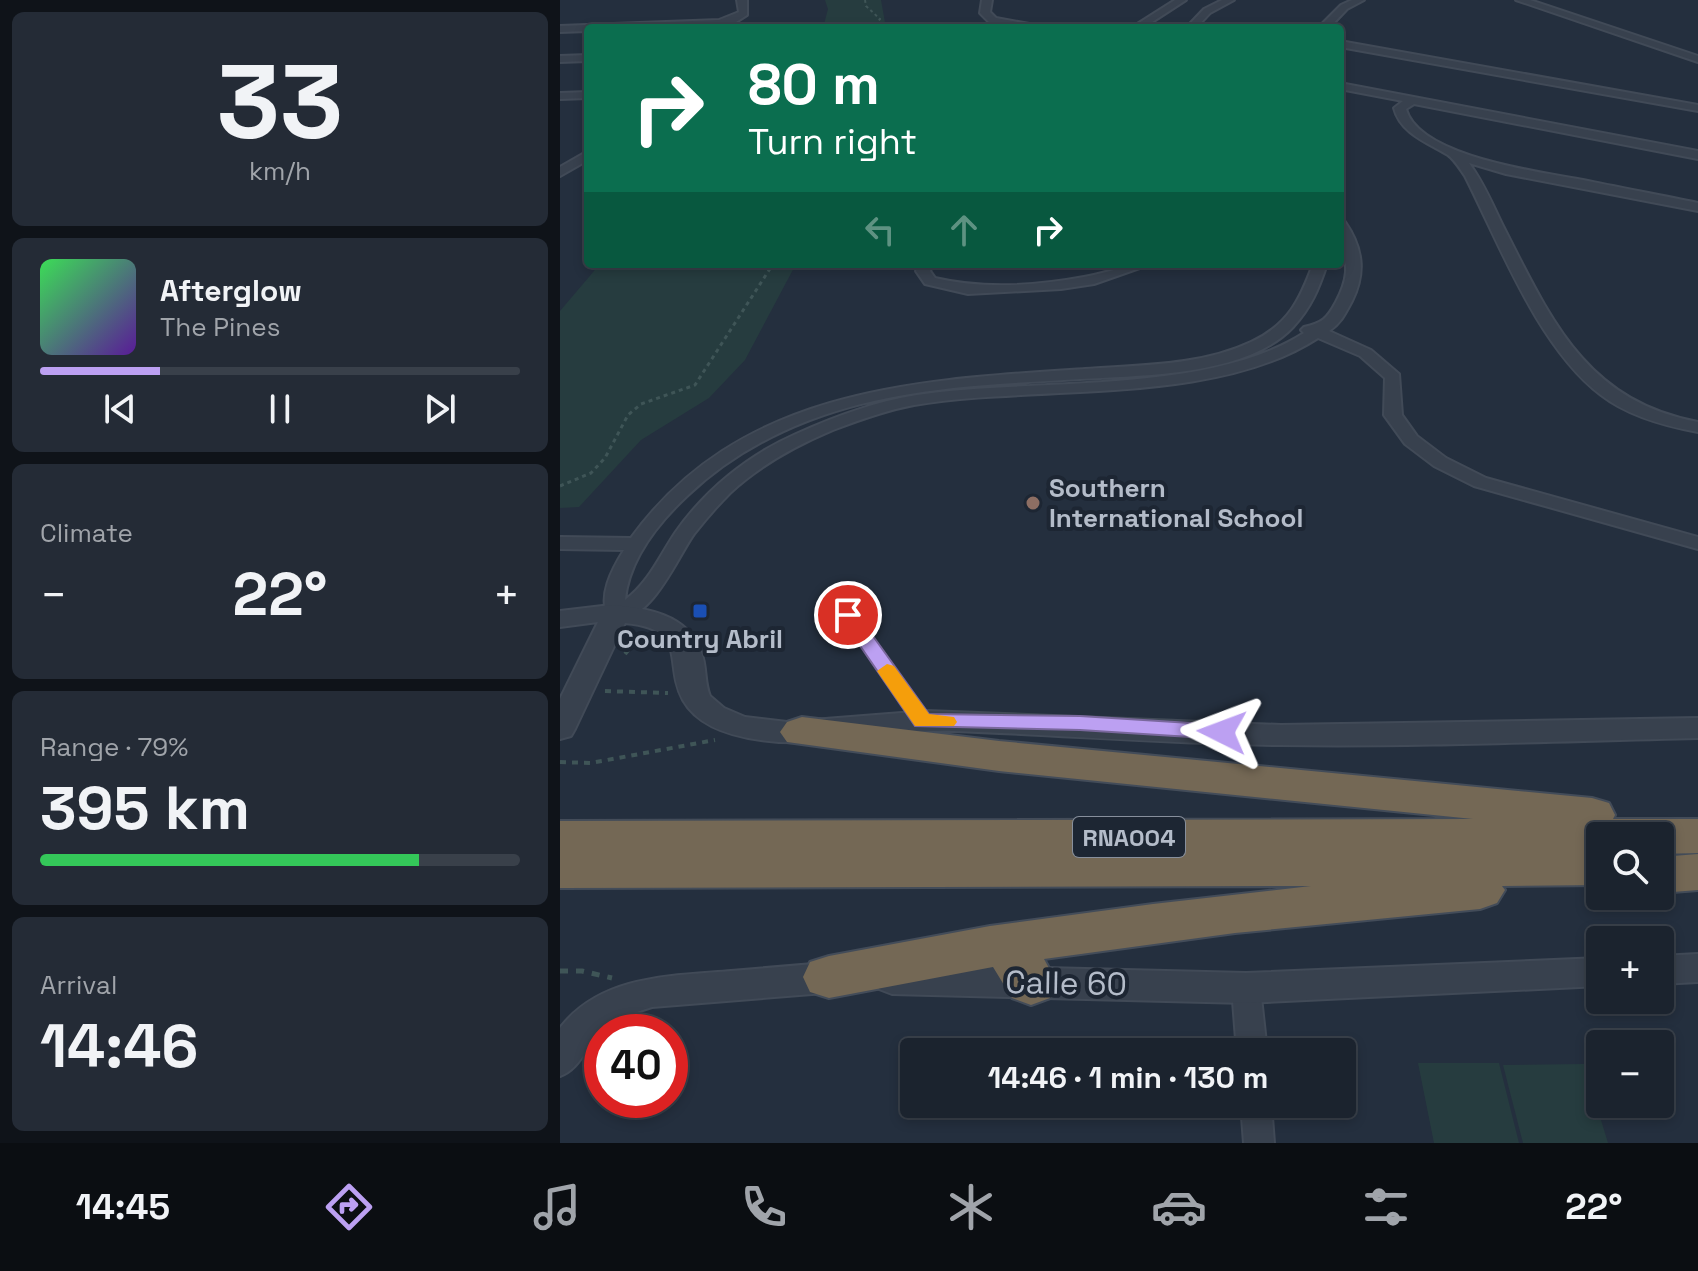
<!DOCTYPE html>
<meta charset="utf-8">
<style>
body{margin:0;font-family:"Space Grotesk",sans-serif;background:#242b36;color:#f1f3f6;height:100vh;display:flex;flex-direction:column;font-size:30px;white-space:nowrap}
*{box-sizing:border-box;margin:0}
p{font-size:26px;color:#a0a4aa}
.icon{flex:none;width:44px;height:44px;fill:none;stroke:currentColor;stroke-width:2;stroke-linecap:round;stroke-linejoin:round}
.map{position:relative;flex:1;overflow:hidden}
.drawer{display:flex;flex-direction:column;gap:12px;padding:12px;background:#0f1319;width:560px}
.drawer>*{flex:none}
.top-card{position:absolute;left:24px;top:24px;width:760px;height:244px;border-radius:8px;box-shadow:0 4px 12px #0003,0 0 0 2px #39404a;background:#0b6e4f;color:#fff;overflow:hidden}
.controls{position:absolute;left:1026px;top:822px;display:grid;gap:16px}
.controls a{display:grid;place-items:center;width:88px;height:88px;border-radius:8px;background:#1b232e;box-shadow:0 4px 12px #0003,0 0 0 2px #39404a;font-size:40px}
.speed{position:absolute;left:24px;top:1014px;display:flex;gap:16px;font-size:40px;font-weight:700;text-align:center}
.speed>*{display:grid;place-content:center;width:104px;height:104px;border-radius:50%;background:#1b232e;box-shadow:0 4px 12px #0003,0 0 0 2px #39404a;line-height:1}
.speed .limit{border:12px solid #d22;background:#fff;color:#111}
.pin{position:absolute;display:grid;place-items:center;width:68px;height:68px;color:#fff;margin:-34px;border:4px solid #fff;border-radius:50%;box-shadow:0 2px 8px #0007}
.me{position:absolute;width:88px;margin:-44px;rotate:273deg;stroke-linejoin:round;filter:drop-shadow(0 0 6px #0008)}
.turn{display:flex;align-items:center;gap:28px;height:168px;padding:0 32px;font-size:36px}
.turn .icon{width:104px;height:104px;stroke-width:2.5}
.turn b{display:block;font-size:56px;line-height:68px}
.lanes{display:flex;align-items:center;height:76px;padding:0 32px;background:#0003;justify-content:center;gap:40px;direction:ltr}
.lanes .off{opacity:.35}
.big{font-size:60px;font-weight:700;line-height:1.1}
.drawer .tile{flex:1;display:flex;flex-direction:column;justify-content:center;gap:12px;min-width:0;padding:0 28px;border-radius:12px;background:#242b36}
.drawer .dial{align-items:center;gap:0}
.dial b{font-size:104px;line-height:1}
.song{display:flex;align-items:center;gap:24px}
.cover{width:96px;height:96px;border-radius:12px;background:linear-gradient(135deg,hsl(130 70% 55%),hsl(270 70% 35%))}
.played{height:8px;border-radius:4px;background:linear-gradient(90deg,#bca0f2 25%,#39404a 25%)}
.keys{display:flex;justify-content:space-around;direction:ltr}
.heat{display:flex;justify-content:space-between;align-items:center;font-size:44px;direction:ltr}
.charge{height:12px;border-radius:6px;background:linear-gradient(90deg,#34c759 79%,#39404a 0)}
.trip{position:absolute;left:340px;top:1038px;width:456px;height:80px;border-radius:8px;background:#1b232e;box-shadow:0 4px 12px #0003,0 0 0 2px #39404a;font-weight:700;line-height:80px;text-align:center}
.dock{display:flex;height:128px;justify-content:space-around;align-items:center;background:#0b0e12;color:#a0a4aa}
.dock .icon{width:56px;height:56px}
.dock .current{color:#bca0f2}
.dock b{font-size:36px;color:#f1f3f6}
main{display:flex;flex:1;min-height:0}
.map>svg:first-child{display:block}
.green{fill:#263c3f}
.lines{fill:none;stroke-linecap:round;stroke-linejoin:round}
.service-casing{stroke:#414a57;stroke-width:4}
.minor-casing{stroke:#414a57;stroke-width:4}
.tertiary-casing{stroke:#414a57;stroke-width:4}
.motorway-casing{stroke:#434c59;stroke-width:4}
.path-far3{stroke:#3f5557;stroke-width:2;stroke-dasharray:3 3;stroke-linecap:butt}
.path-far2{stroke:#3f5557;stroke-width:3;stroke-dasharray:4 4;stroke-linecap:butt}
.path-far1{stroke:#3f5557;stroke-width:4;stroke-dasharray:6 6;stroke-linecap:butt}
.path{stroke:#3f5557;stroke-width:5;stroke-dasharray:8 8;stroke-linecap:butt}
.service{fill:#38414e;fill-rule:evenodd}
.minor{fill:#38414e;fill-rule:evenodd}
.tertiary{fill:#38414e;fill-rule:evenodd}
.motorway{fill:#746855;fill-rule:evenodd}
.route{fill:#bca0f2;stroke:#7a689d;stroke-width:2}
.slow{fill:#f59e0b}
.education-dot{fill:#8d6e63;stroke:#1d2633;stroke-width:3}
.transit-dot{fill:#1a4fb4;stroke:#1d2633;stroke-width:3}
.labels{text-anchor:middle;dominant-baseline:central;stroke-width:8;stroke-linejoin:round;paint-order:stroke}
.shield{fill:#1d2633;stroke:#878f9c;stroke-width:2}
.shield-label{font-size:24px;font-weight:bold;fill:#b4bcc9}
.poi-label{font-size:26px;font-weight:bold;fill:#b4bcc9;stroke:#1d2633;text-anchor:start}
.near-street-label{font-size:32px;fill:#b4bcc9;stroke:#1d2633}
</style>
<main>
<section class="drawer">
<div class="tile dial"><b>33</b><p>km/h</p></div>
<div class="tile">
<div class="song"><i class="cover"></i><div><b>Afterglow</b><p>The Pines</p></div></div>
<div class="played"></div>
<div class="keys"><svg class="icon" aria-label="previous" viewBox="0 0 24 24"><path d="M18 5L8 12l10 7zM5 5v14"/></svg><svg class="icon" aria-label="pause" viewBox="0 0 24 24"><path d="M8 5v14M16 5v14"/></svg><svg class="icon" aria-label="next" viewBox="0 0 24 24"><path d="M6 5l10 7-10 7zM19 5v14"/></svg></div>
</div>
<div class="tile"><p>Climate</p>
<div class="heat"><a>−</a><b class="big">22°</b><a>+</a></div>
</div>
<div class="tile"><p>Range · 79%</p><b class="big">395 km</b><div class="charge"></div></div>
<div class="tile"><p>Arrival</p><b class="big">14:46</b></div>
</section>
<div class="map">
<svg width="1138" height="1143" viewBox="0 0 1138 1143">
<rect width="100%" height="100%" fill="#242f3e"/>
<g class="green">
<path d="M265 0H321L326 28H263L268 9Z"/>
<path d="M40 264H236L185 360 149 398 81 440 19 507 0 508V311Z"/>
<path d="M858 1063H939L959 1143H874Z"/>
<path d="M1024 1064 1048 1143H963L943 1065Z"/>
</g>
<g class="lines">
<g class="service-casing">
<path id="service" d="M288 612 292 613 367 718 369 721 367 724H359L283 615Z"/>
</g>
<g class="minor-casing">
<g id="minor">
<path d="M177 0H187V15L176 22 159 26 28 28V31L0 32V26L159 20 179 12Z"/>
<path d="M422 0H432L430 12 436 18 491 28 430 23 420 13Z"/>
<path d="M615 0H626L583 28H571Z"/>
<path d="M662 0H674L650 13 636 28H626L644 9Z"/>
<path d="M792 0H804L787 9 769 28H758L781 5Z"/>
<path d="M956 0H970L1138 56V62Z"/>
<path d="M780 41 1138 105V111L780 47Z"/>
<path d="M28 55V61L0 62V56Z"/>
<path d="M780 83 1138 151V159L854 104 846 109C859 157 981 172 1023 180 1061 188 1100 195 1138 203V211L946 174 909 163C924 183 933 206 944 228 991 320 1026 401 1138 422V432C1105 426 1068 416 1041 395 978 347 940 245 905 176 900 169 895 160 888 155 868 143 840 133 834 108L843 101 780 89Z"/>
<path d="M28 92V98L0 99V93Z"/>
<path d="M28 151V160L0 176V167Z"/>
<path d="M780 221 785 222C803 248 806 273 792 301 785 314 781 323 769 331L811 350 839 374 842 415 857 436 886 458 926 478 1138 537V549L914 486 874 466 845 444 824 415 825 378 800 356 758 338C652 407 476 384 354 405 327 410 299 420 273 430 235 446 200 465 170 493 157 506 145 520 134 534 116 559 89 629 49 618 37 597 52 569 64 550L0 549V537L71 538C180 388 356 380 525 369 580 365 640 366 691 342 728 325 740 300 753 264H767C759 288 751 308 733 327 687 376 583 375 520 379 457 383 394 385 333 397 257 411 184 442 128 495 99 522 69 559 65 600 89 582 99 557 115 533 145 490 188 455 236 434 274 417 316 401 357 395 469 378 648 395 744 333L741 330 744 327C762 323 767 319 776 302 796 264 780 258 780 221Z"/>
<path d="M359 264H373L370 271 375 278C422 289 476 286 524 277 548 273 567 264 591 264L534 284 501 289 408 294 365 284 356 271Z"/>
<path d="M686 977 696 980 700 988 707 1052H677L672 988 676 980Z"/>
<path d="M681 1104H711L714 1143H684Z"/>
</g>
</g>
<g class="tertiary-casing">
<g id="tertiary">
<path d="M51 605C86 608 128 614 141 652 147 666 144 682 150 696L164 708 185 717 227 722 367 711 721 725 1138 718V738C999 741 860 747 720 745 611 744 503 735 394 731 329 729 265 749 201 740 172 736 138 727 123 700 103 663 130 629 65 623L15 729 11 736 0 739V699L38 622 0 627V611Z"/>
<path d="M1138 954V982L1100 984V956Z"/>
<path d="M1040 958V986L686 1003 332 994 319 989 314 979 319 969 332 964 686 973Z"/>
<path d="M277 962 290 967 295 977 290 987 277 992 92 1007C74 1012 56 1021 42 1032 26 1046 20 1069 0 1076V1028C41 975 111 976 171 971 207 968 242 965 277 962Z"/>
</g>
</g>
<g class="motorway-casing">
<g id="motorway">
<path d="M242 717 439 741 1032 798 1049 803 1055 815 1053 819H1138V853L1100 854V836H1040V885L942 886 945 890 937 903 920 909 675 933 484 959 497 983 490 998 471 1005 452 998 433 967 269 998 250 992 243 977 250 962 269 956 430 926 593 904 751 886 0 888V821L913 819 439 771 227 742 220 732 227 722Z"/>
<path d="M1138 854V890L1100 893V857Z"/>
</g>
</g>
<path class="path-far3" d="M305 0 306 6 320 19 312 28"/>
<path class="path-far2" d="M0 486 31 473 45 458 68 415 81 404 135 385 213 264"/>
<g class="path-far1">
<path d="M65 654 79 637"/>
<path d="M45 691 108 693"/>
<path d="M0 762 31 763 155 740"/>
</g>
<path class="path" d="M0 971H22L52 978"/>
<use href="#service" class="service"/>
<use href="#minor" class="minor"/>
<use href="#tertiary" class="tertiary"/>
<use href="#motorway" class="motorway"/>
</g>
<path class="route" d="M288 609 295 611 369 714 520 716 662 725 670 727 673 732 670 737 662 739 520 730 355 726 279 615Z"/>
<path class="slow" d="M327 664 334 666 369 714 394 717 397 722 394 726H355L317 671Z"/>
<circle class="education-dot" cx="473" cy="503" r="8"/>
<rect class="transit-dot" x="132" y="603" width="16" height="16" rx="4"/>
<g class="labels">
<rect class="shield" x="513" y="817" width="112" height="40" rx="6"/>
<g class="shield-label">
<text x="569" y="837">RNA004</text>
</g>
<g class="poi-label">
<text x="489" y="488">Southern<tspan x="489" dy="30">International School</tspan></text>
<text x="140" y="639" text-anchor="middle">Country Abril</text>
</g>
<g class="near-street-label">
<text transform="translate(506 983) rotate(1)">Calle 60</text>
</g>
</g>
</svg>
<div class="controls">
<a><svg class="icon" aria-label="search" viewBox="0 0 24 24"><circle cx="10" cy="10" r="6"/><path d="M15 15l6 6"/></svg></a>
<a>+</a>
<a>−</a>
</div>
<div class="speed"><div class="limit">40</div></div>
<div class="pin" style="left:288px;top:615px;background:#d93025"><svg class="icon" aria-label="arrive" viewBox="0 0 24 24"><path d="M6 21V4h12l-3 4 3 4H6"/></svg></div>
<svg class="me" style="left:662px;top:732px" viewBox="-20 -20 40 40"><path d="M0-17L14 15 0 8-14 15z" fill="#bca0f2" stroke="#fff" stroke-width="4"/></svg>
<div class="trip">14:46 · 1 min · 130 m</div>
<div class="top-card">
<div class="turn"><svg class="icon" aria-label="right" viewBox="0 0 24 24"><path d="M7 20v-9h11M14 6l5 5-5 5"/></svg><div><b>80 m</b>Turn right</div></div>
<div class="lanes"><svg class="icon off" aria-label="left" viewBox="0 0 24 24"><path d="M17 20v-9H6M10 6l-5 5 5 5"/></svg><svg class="icon off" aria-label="ahead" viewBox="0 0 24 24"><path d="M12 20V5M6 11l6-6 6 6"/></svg><svg class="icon" aria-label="right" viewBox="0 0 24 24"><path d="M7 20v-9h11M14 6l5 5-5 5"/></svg></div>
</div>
</div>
</main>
<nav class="dock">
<b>14:45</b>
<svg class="icon current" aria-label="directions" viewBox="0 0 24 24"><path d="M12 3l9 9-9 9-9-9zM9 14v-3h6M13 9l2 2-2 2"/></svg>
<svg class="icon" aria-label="music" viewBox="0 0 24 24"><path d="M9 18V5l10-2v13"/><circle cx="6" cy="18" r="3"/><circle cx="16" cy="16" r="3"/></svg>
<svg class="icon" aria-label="phone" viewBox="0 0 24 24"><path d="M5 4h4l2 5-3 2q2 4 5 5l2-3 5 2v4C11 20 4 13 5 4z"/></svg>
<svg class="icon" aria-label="climate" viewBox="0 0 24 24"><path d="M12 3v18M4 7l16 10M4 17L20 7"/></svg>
<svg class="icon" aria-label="car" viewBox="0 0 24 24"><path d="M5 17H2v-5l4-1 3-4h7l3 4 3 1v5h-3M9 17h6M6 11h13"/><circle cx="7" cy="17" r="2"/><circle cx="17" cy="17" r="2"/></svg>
<svg class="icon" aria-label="filters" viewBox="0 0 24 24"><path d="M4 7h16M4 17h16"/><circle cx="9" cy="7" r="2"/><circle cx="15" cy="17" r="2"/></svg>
<b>22°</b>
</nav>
